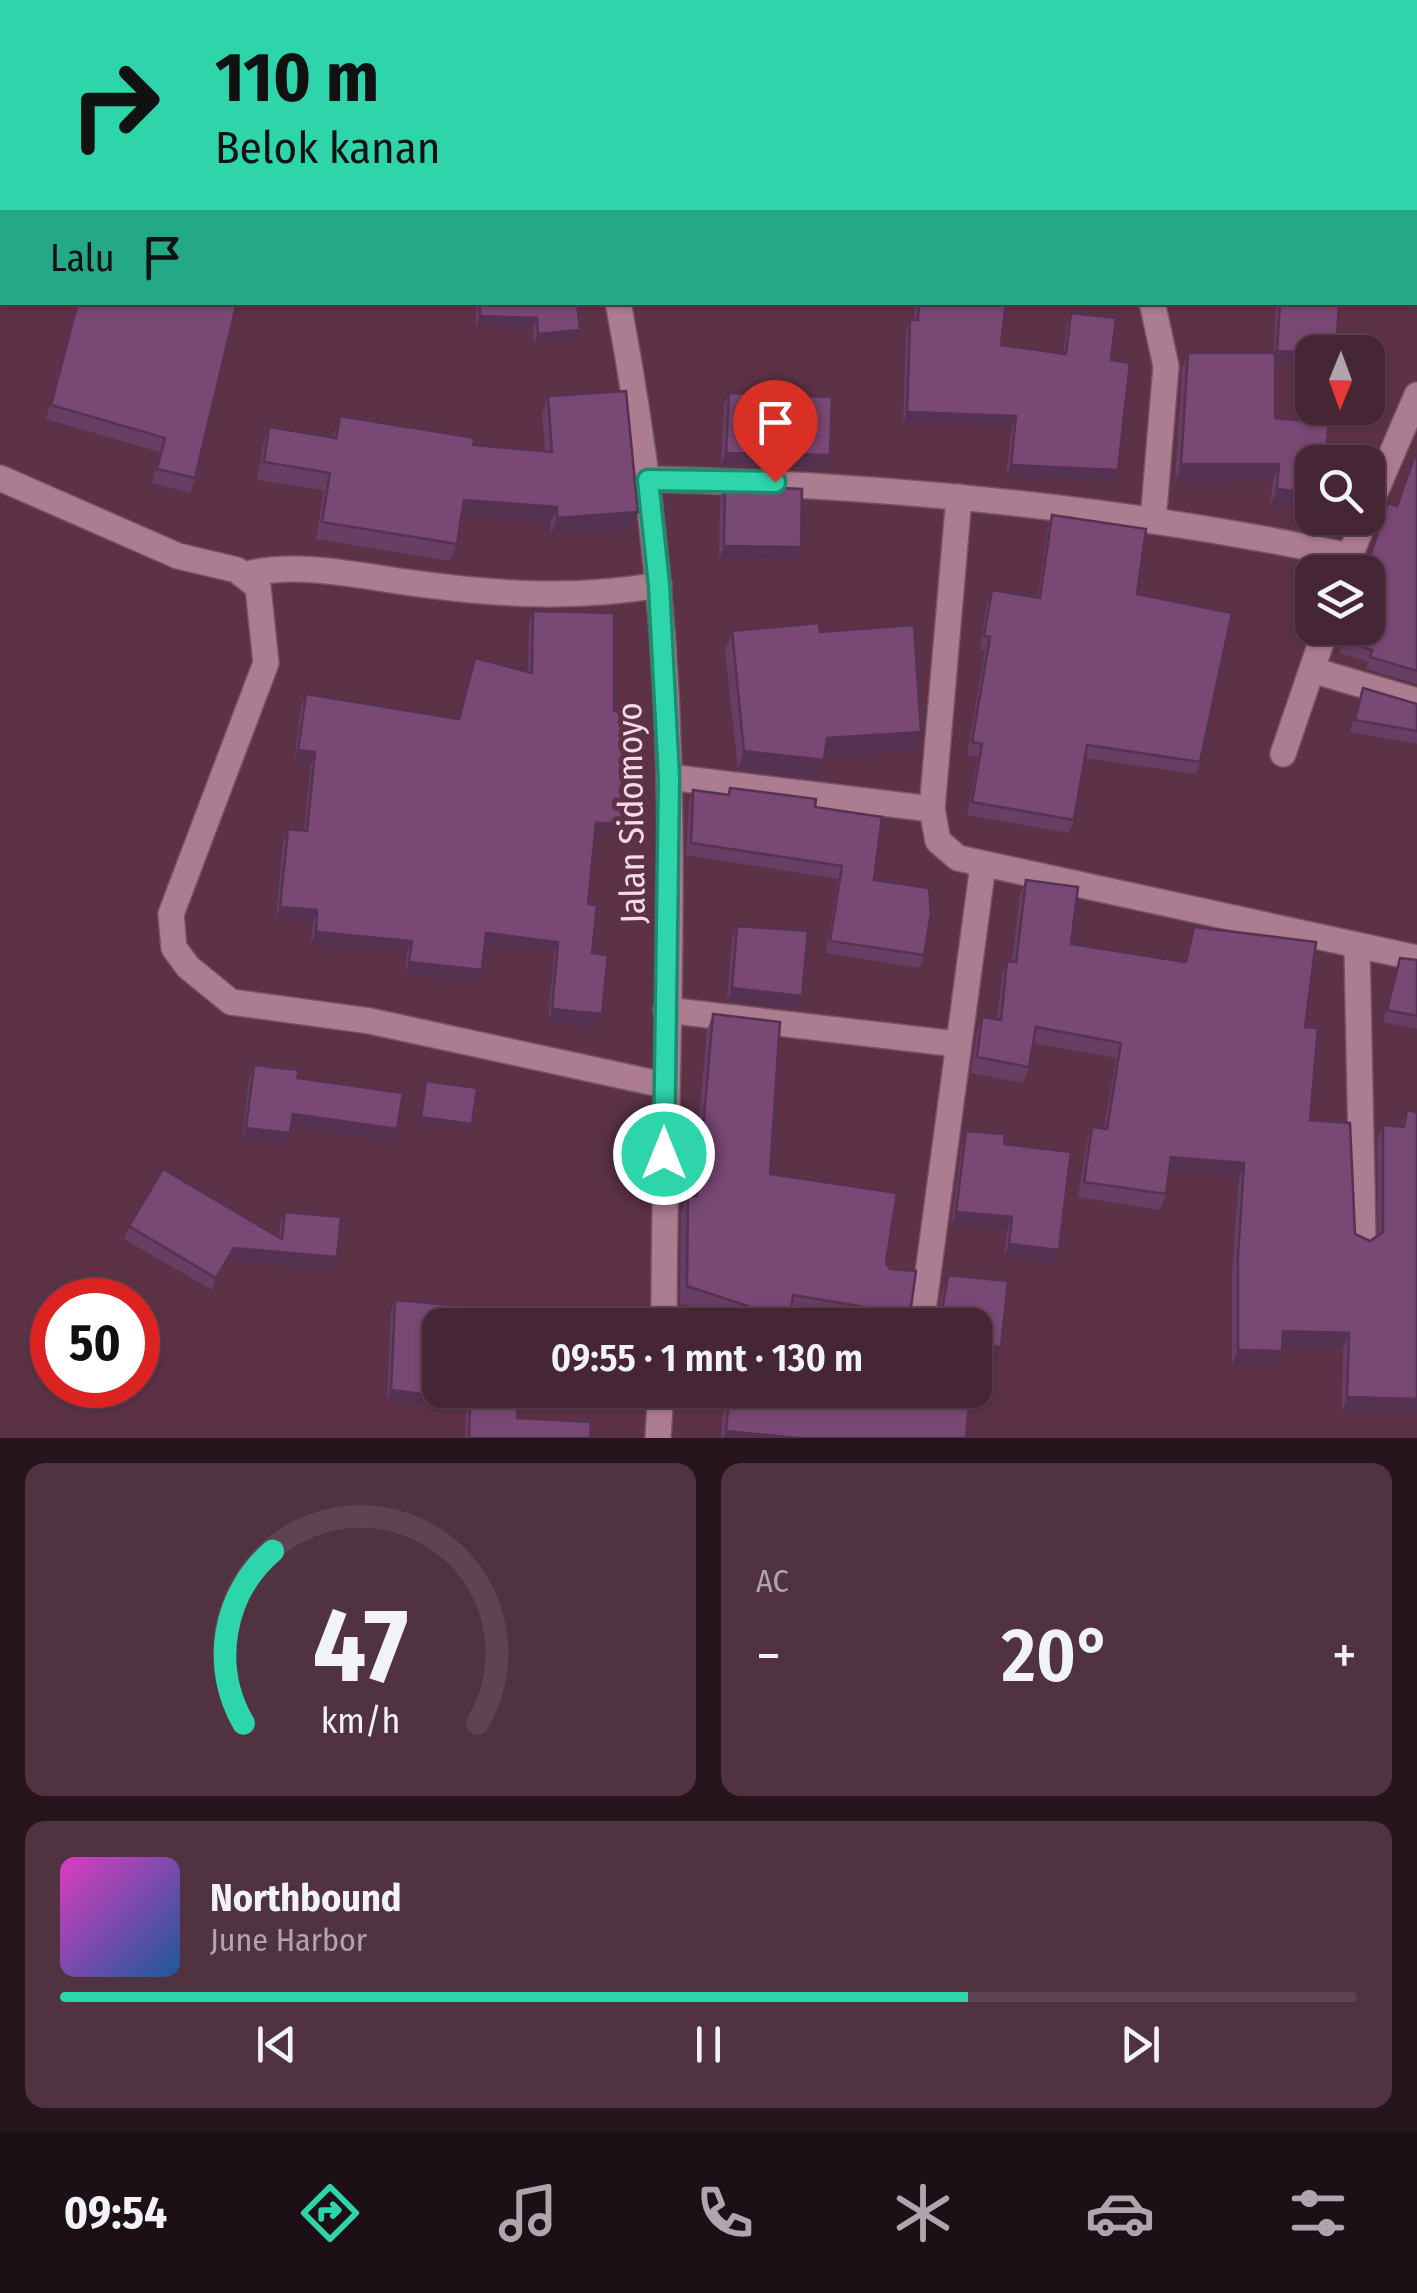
<!DOCTYPE html>
<html lang="id">
<meta charset="utf-8">
<style>
body{margin:0;font-family:"Fira Sans Condensed",sans-serif;background:#503241;color:#f1f3f6;height:100vh;display:flex;flex-direction:column;font-size:38px;white-space:nowrap}
*{box-sizing:border-box;margin:0}
p{font-size:32px;color:#b0a5ad}
.icon{flex:none;width:55px;height:55px;fill:none;stroke:currentColor;stroke-width:2;stroke-linecap:round;stroke-linejoin:round}
.map{position:relative;height:1438px;overflow:hidden}
.details{display:flex;flex-direction:column;gap:25px;padding:25px;background:#26151d;flex:1}
.details>*{flex:none}
.banner{position:absolute;left:0px;top:0px;width:1418px;height:305px;box-shadow:0 2px 8px #0004,0 0 0 2px #5e4350;background:#2ed4aa;color:#111;overflow:hidden}
.needle{width:65px;rotate:181deg}
.fabs{position:absolute;left:1295px;top:335px;display:grid;gap:20px}
.fabs a{display:grid;place-items:center;width:90px;height:90px;border-radius:20px;background:#462635;box-shadow:0 2px 8px #0004,0 0 0 2px #5e4350;font-size:50px}
.speed{position:absolute;left:30px;top:1278px;display:flex;gap:20px;font-size:50px;font-weight:700;text-align:center}
.speed>*{display:grid;place-content:center;width:130px;height:130px;border-radius:50%;background:#462635;box-shadow:0 2px 8px #0004,0 0 0 2px #5e4350;line-height:1}
.speed .limit{border:15px solid #d22;background:#fff;color:#111}
.pin{position:absolute;display:grid;place-items:center;width:85px;height:85px;color:#fff;margin:-102px -42px;border-radius:50% 50% 50% 0;rotate:-45deg;box-shadow:0 0 10px #0007}
.pin .icon{rotate:45deg}
.me{position:absolute;width:110px;margin:-55px;rotate:0deg;stroke-linejoin:round;filter:drop-shadow(0 0 8px #0008)}
.turn{display:flex;align-items:center;gap:35px;height:210px;padding:0 50px;font-size:45px}
.turn .icon{width:130px;height:130px;stroke-width:2.5}
.turn b{display:block;font-size:70px;line-height:85px}
.then{display:flex;align-items:center;height:95px;padding:0 50px;background:#0003;gap:20px;font-size:38px}
.big{font-size:75px;font-weight:600;line-height:1.1}
.details .widget{flex:1;display:flex;flex-direction:column;justify-content:center;gap:15px;min-width:0;padding:0 35px;border-radius:20px;background:#503241}
.details .dial{align-items:center;gap:0}
.dial svg{height:260px;overflow:visible;fill:none;stroke:#5e4350;stroke-width:7;stroke-linecap:round;text-anchor:middle}
.dial text{fill:#f1f3f6;stroke:none}
.song{display:flex;align-items:center;gap:30px}
.cover{width:120px;height:120px;border-radius:15px;background:linear-gradient(135deg,hsl(310 70% 55%),hsl(210 70% 35%))}
.played{height:10px;border-radius:5px;background:linear-gradient(90deg,#2ed4aa 70%,#5e4350 70%)}
.keys{display:flex;justify-content:space-around;direction:ltr}
.heat{display:flex;justify-content:space-between;align-items:center;font-size:55px;direction:ltr}
.details .tiles{flex:1;display:grid;gap:25px;grid-template-columns:1fr 1fr}
.widget:last-child{grid-column:span 2}
.trip{position:absolute;left:422px;top:1308px;width:570px;height:100px;border-radius:20px;background:#462635;box-shadow:0 2px 8px #0004,0 0 0 2px #5e4350;font-weight:600;line-height:100px;text-align:center}
.tab-bar{display:flex;height:160px;justify-content:space-around;align-items:center;background:#1c0f15;color:#b0a5ad}
.tab-bar .icon{width:70px;height:70px}
.tab-bar .current{color:#2ed4aa}
.tab-bar b{font-size:45px;color:#f1f3f6}
.map>svg:first-child{display:block}
.lines{fill:none;stroke-linecap:round;stroke-linejoin:round}
.street-casing{stroke:#775364;stroke-width:28}
.secondary-casing{stroke:#775364;stroke-width:28}
.street{stroke:#ac7c91;stroke-width:25}
.secondary{stroke:#ac7c91;stroke-width:25}
.wall{fill:#683e64}
.shaded-wall{fill:#553251}
.building{fill:#794874;stroke:#553251;stroke-width:2.5}
.route-casing{stroke:#1e8a6e;stroke-width:25}
.route{stroke:#2ed4aa;stroke-width:18}
.labels{text-anchor:middle;dominant-baseline:central;stroke-width:10;stroke-linejoin:round;paint-order:stroke}
.street-label{font-size:35px;fill:#f6dae6;stroke:#5d3247}
</style>
<div class="map">
<svg width="1417" height="1438" viewBox="0 0 1417 1438">
<rect width="100%" height="100%" fill="#5d3247"/>
<g class="lines">
<g class="street-casing">
<g id="street">
<path d="M246 0 261 2"/>
<path d="M952 2V0"/>
<path d="M1294 2V0"/>
<path d="M1415 132H1417"/>
<path d="M1152 302 1166 366 1153 521"/>
<path d="M0 478 178 556 237 570 258 587 266 663 171 914 174 948 188 967 231 1002 370 1021 664 1085"/>
<path d="M648 479C883 485 1120 507 1350 556L1365 518"/>
<path d="M1368 509 1417 395"/>
<path d="M243 575C301 560 361 577 420 584 502 595 578 599 659 585"/>
<path d="M1312 670 1417 701"/>
<path d="M1283 754 1326 628"/>
<path d="M669 777 932 809 938 841 958 858 1417 958"/>
<path d="M932 809 959 497"/>
<path d="M1357 948 1363 1240"/>
<path d="M666 1010 957 1044"/>
<path d="M921 1325 983 865"/>
</g>
</g>
<g class="secondary-casing">
<g id="secondary">
<path d="M593 2V0"/>
<path d="M618 302C648 460 666 618 669 778 673 960 664 1143 664 1325"/>
<path d="M658 1438 661 1390"/>
</g>
</g>
<use href="#street" class="street"/>
<use href="#secondary" class="secondary"/>
</g>
<g class="wall">
<rect x="342" y="0" width="152" height="2"/>
<path d="M77 302H237L195 478 190 493 152 483 160 452 46 419Z"/>
<path d="M476 302H577L576 341 534 345 533 329 476 328Z"/>
<path d="M915 302H1006L1001 345 1063 354 1067 325 1071 313 1111 360 1118 470 1114 482 1006 476 1012 427 903 424 906 332 910 320H914Z"/>
<path d="M1276 302H1339L1312 352V365L1275 363V418L1312 462V510L1270 506 1273 481 1175 482 1182 370 1188 353H1274Z"/>
<path d="M729 393 830 455 825 468 721 465 724 405Z"/>
<path d="M548 396 638 512 631 529 551 535 550 524 461 517 457 544 450 561 316 539 324 490 257 480 263 445 269 427 333 438 340 416 473 445 545 451 542 414Z"/>
<path d="M1417 455V684L1366 669 1368 662 1339 653 1347 628Z"/>
<path d="M725 485 801 547 796 560 719 559 720 498Z"/>
<path d="M1052 515 1137 594 1200 762 1196 774 1085 758 1074 820 1069 833 967 815 978 757 967 755 985 650 980 649 987 603 992 590 1038 598 1048 528Z"/>
<path d="M533 611 614 711 618 836 595 835 588 904 592 953 602 1014 597 1027 548 1022 554 954 485 945 482 970 477 982 405 974 407 953 311 944 313 922 276 919 283 842 288 829 304 831 311 765 294 762 301 706 306 694 458 719 475 658 528 672 529 624Z"/>
<path d="M732 631 820 632 921 732 915 751 824 756 817 779 738 769 725 650Z"/>
<path d="M1363 688 1417 704V744L1350 732Z"/>
<path d="M730 788 815 807 874 880 924 955 920 968 826 953 838 879 686 855 689 802 693 790 727 795Z"/>
<path d="M1026 880 1071 944 1184 962 1194 927 1305 1027 1310 1120 1355 1234 1370 1241 1378 1235 1377 1140 1383 1125 1401 1126 1407 1110 1417 1414 1342 1413 1343 1348 1282 1347 1276 1366 1232 1365V1272L1239 1179 1169 1172 1166 1194 1160 1210 1078 1197 1087 1142 1092 1127 1104 1129 1116 1058 1033 1043 1029 1067 1023 1083 971 1073 977 1032 982 1017 997 1020 1002 976 1007 961H1012L1020 895Z"/>
<path d="M737 926 797 1009 727 1001 732 938Z"/>
<path d="M1400 958 1417 960V1029L1383 1022Z"/>
<path d="M713 1014 780 1022 770 1174 897 1193 886 1263 890 1269 916 1271 911 1307 917 1320 932 1323 937 1320 942 1292 948 1275 1008 1281 1001 1347 994 1364 975 1362V1325H864L791 1313 788 1325H747L680 1303 681 1213 688 1196H692L707 1031Z"/>
<path d="M254 1065 297 1078 397 1129 393 1141 291 1127 286 1146 242 1141 249 1078Z"/>
<path d="M966 1131 1004 1144 1054 1263 1004 1257 1007 1230 951 1225 962 1144Z"/>
<path d="M285 1212 337 1257 332 1270 229 1260 212 1290 124 1239 129 1226 279 1237 280 1225Z"/>
<path d="M395 1300 440 1325 517 1418 590 1438H465L466 1412 387 1402 391 1312Z"/>
<path d="M725 1390H970L966 1438H721Z"/>
</g>
<g class="shaded-wall">
<path d="M480 316 537 318 533 329 476 328Z"/>
<path d="M580 330 576 341 534 345 538 334Z"/>
<path d="M1277 351 1312 352V365L1273 363Z"/>
<path d="M907 412 1016 416 1012 427 903 424Z"/>
<path d="M726 453 830 455 825 468 721 465Z"/>
<path d="M1181 464H1279L1273 481 1175 482Z"/>
<path d="M1011 465 1118 470 1114 482 1006 476Z"/>
<path d="M1277 489 1312 493V510L1270 506Z"/>
<path d="M464 500 557 507 550 524 458 517Z"/>
<path d="M638 512 631 529 551 535 557 518Z"/>
<path d="M724 546 801 547 796 560 719 559Z"/>
<path d="M921 732 915 751 821 757 827 738Z"/>
<path d="M298 750 315 752 311 765 294 762Z"/>
<path d="M744 751 824 760 817 779 738 769Z"/>
<path d="M596 823H622L618 836 592 835Z"/>
<path d="M280 907 317 910 313 922 276 919Z"/>
<path d="M316 932 412 941 407 953 311 944Z"/>
<path d="M486 933 558 942 554 954 482 945Z"/>
<path d="M409 962 482 970 477 982 405 974Z"/>
<path d="M732 988 802 996 797 1009 727 1001Z"/>
<path d="M552 1009 602 1014 597 1027 548 1022Z"/>
<path d="M293 1114 397 1129 393 1141 288 1127Z"/>
<path d="M421 1117 472 1124 470 1130 419 1124Z"/>
<path d="M246 1128 290 1133 286 1146 242 1141Z"/>
<path d="M1171 1157 1244 1163 1239 1179 1166 1172Z"/>
<path d="M956 1212 1012 1217 1007 1230 951 1225Z"/>
<path d="M1009 1244 1059 1250 1054 1263 1004 1257Z"/>
<path d="M234 1248 337 1257 332 1270 229 1260 212 1290 216 1278Z"/>
<path d="M1283 1331 1349 1333 1343 1348 1277 1347Z"/>
<path d="M975 1345 1001 1347 994 1364 975 1362Z"/>
<path d="M1238 1350 1282 1351 1276 1366 1232 1365Z"/>
<path d="M391 1390 470 1400 466 1412 387 1402Z"/>
<path d="M1347 1397 1417 1399V1414L1342 1413Z"/>
<path d="M726 1431 799 1438H724Z"/>
</g>
<g class="building">
<path d="M344 0H390L389 2H344Z"/>
<path d="M413 0H494V2H426Z"/>
<path d="M621 0H766V2H622Z"/>
<path d="M968 0H1287L1291 2H967Z"/>
<path d="M1309 0H1417V57H1415V2H1308Z"/>
<path d="M1415 146 1417 147V290L1415 289Z"/>
<path d="M78 302H237L195 478 157 469 165 438 51 405Z"/>
<path d="M480 302H577L580 330 538 334 537 318 480 316Z"/>
<path d="M919 302H1006L1001 345 1066 354 1071 313 1116 318 1111 360 1130 363 1118 470 1011 465 1016 416 907 412 910 320H918Z"/>
<path d="M1280 302H1339L1336 352 1277 351Z"/>
<path d="M1188 353H1275V418L1329 423 1325 462H1312V493L1277 489 1279 464H1181Z"/>
<path d="M626 391 638 512 557 518V507L464 500 457 544 322 522 330 473 264 462 269 427 336 438 340 416 475 438 473 445 552 452 548 396Z"/>
<path d="M729 393 832 397 830 455 726 453Z"/>
<path d="M1415 455H1417V671L1370 657 1372 650 1343 641 1348 628H1368V572H1365L1388 503 1397 506Z"/>
<path d="M725 485 802 489 801 547 724 546Z"/>
<path d="M1052 515 1146 529 1137 594 1232 613 1200 762 1087 745 1074 820 972 802 982 744 972 742 990 637 984 636 992 590 1040 598Z"/>
<path d="M533 611 614 613V711L627 712 622 823H596L588 904 597 905 592 953 608 955 602 1014 552 1009 558 942 486 933 482 970 409 962 412 941 316 932 317 910 280 907 288 829 307 831 315 752 298 750 306 694 459 719 475 658 532 673Z"/>
<path d="M819 623 820 632 914 625 921 732 827 738 824 760 744 751 732 631Z"/>
<path d="M1363 688 1417 704V731L1355 720Z"/>
<path d="M730 788 816 799 815 807 882 817 874 880 929 888 931 913 924 955 830 941 842 866 691 843 693 790 729 795Z"/>
<path d="M1026 880 1078 887 1071 944 1186 962 1194 927 1316 942 1305 1027 1318 1028 1310 1120 1350 1123 1355 1234 1370 1241 1383 1232V1125L1404 1127 1407 1110 1417 1112V1399L1347 1397 1349 1333 1283 1331 1282 1351 1238 1350V1257L1244 1163 1171 1157 1166 1194 1084 1182 1092 1127 1107 1129 1121 1043 1036 1027 1029 1067 977 1057 982 1017 1001 1020 1007 961 1016 962Z"/>
<path d="M737 926 808 931 802 996 732 988Z"/>
<path d="M1400 958 1417 960V1016L1387 1010Z"/>
<path d="M713 1014 780 1022 770 1174 897 1193 886 1263 890 1269 916 1271 911 1307 917 1320 932 1323 941 1317 948 1275 1008 1281 1001 1347 975 1345V1325H906L907 1314 793 1295 790 1320 687 1286 688 1196H697Z"/>
<path d="M254 1065 299 1070 297 1078 403 1093 397 1129 293 1114 290 1133 246 1128Z"/>
<path d="M426 1081 477 1088 472 1124 421 1117Z"/>
<path d="M966 1131 1005 1134 1004 1144 1071 1152 1059 1250 1009 1244 1012 1217 956 1212Z"/>
<path d="M163 1169 282 1239 285 1212 341 1217 337 1257 234 1248 216 1278 129 1226Z"/>
<path d="M395 1300 602 1318V1325H440V1390H519L517 1418 591 1422 590 1438H469L470 1400 391 1390Z"/>
<path d="M730 1390H970L966 1438H799L726 1431Z"/>
</g>
<g class="lines">
<g class="route-casing">
<path id="route" d="M664 1154 669 778 659 585 648 480 775 482"/>
</g>
<use href="#route" class="route"/>
</g>
<g class="labels">
<g class="street-label">
<text transform="translate(631 813) rotate(-91)">Jalan Sidomoyo</text>
</g>
</g>
</svg>
<div class="fabs">
<a><svg class="needle" viewBox="-14 -14 28 28"><path d="M0-13l5 13h-10z" fill="#e53935"/><path d="M0 13l5-13h-10z" fill="#b0a5ad"/></svg></a>
<a><svg class="icon" aria-label="search" viewBox="0 0 24 24"><circle cx="10" cy="10" r="6"/><path d="M15 15l6 6"/></svg></a>
<a><svg class="icon" aria-label="layers" viewBox="0 0 24 24"><path d="M12 4l9 5-9 5-9-5zM3 14l9 5 9-5"/></svg></a>
</div>
<div class="speed"><div class="limit">50</div></div>
<div class="pin" style="left:775px;top:482px;background:#d93025"><svg class="icon" aria-label="arrive" viewBox="0 0 24 24"><path d="M6 21V4h12l-3 4 3 4H6"/></svg></div>
<svg class="me" style="left:664px;top:1154px" viewBox="-20 -20 40 40"><circle r="17" fill="#2ed4aa" stroke="#fff" stroke-width="3"/><path d="M0-11L8 9 0 5-8 9z" fill="#fff"/></svg>
<div class="trip">09:55 · 1 mnt · 130 m</div>
<div class="banner">
<div class="turn"><svg class="icon" aria-label="right" viewBox="0 0 24 24"><path d="M7 20v-9h11M14 6l5 5-5 5"/></svg><div><b>110 m</b>Belok kanan</div></div>
<div class="then">Lalu<svg class="icon" aria-label="arrive" viewBox="0 0 24 24"><path d="M6 21V4h12l-3 4 3 4H6"/></svg></div>
</div>
</div>
<section class="details">
<div class="tiles">
<div class="widget dial"><svg viewBox="0 0 100 80">
<path d="M14 69A42 42 0 1 1 86 69"/>
<path d="M14 69A42 42 0 0 1 23 16" stroke="#2ed4aa"/>
<text x="50" y="56" font-size="32" font-weight="700">47</text>
<text x="50" y="72" font-size="11">km/h</text>
</svg></div>
<div class="widget"><p>AC</p>
<div class="heat"><a>−</a><b class="big">20°</b><a>+</a></div>
</div>
<div class="widget">
<div class="song"><i class="cover"></i><div><b>Northbound</b><p>June Harbor</p></div></div>
<div class="played"></div>
<div class="keys"><svg class="icon" aria-label="previous" viewBox="0 0 24 24"><path d="M18 5L8 12l10 7zM5 5v14"/></svg><svg class="icon" aria-label="pause" viewBox="0 0 24 24"><path d="M8 5v14M16 5v14"/></svg><svg class="icon" aria-label="next" viewBox="0 0 24 24"><path d="M6 5l10 7-10 7zM19 5v14"/></svg></div>
</div>
</div>
</section>
<nav class="tab-bar">
<b>09:54</b>
<svg class="icon current" aria-label="directions" viewBox="0 0 24 24"><path d="M12 3l9 9-9 9-9-9zM9 14v-3h6M13 9l2 2-2 2"/></svg>
<svg class="icon" aria-label="music" viewBox="0 0 24 24"><path d="M9 18V5l10-2v13"/><circle cx="6" cy="18" r="3"/><circle cx="16" cy="16" r="3"/></svg>
<svg class="icon" aria-label="phone" viewBox="0 0 24 24"><path d="M5 4h4l2 5-3 2q2 4 5 5l2-3 5 2v4C11 20 4 13 5 4z"/></svg>
<svg class="icon" aria-label="climate" viewBox="0 0 24 24"><path d="M12 3v18M4 7l16 10M4 17L20 7"/></svg>
<svg class="icon" aria-label="car" viewBox="0 0 24 24"><path d="M5 17H2v-5l4-1 3-4h7l3 4 3 1v5h-3M9 17h6M6 11h13"/><circle cx="7" cy="17" r="2"/><circle cx="17" cy="17" r="2"/></svg>
<svg class="icon" aria-label="filters" viewBox="0 0 24 24"><path d="M4 7h16M4 17h16"/><circle cx="9" cy="7" r="2"/><circle cx="15" cy="17" r="2"/></svg>
</nav>
